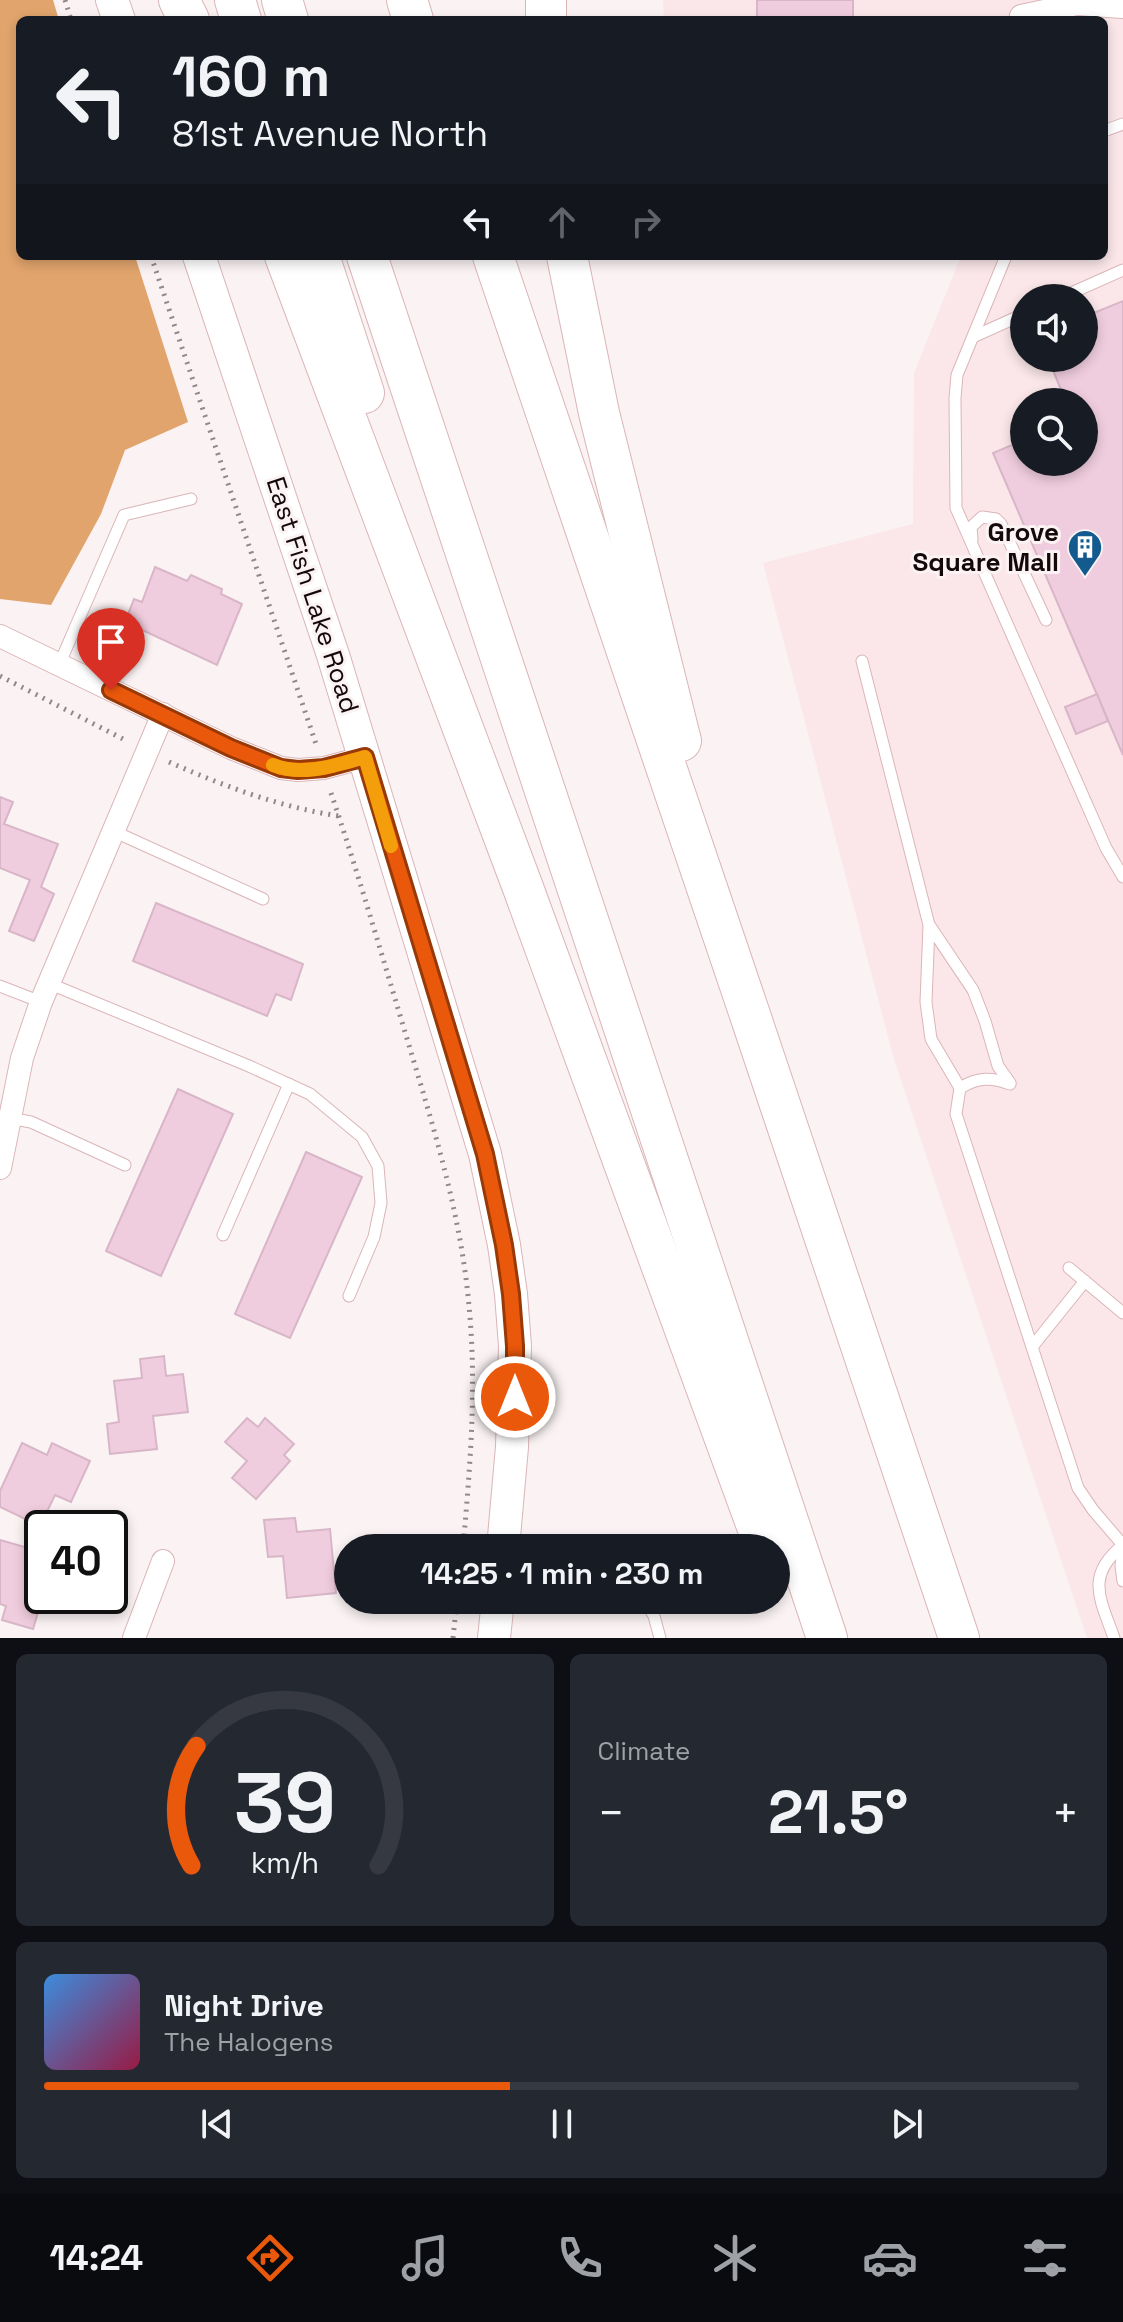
<!DOCTYPE html>
<meta charset="utf-8">
<style>
body{margin:0;font-family:"Space Grotesk",sans-serif;background:#242831;color:#f1f3f6;height:100vh;display:flex;flex-direction:column;font-size:30px;white-space:nowrap}
*{box-sizing:border-box;margin:0}
p{font-size:26px;color:#9ea1a6}
.icon{flex:none;width:44px;height:44px;fill:none;stroke:currentColor;stroke-width:2;stroke-linecap:round;stroke-linejoin:round}
.map{position:relative;height:1638px;overflow:hidden}
.side{display:flex;flex-direction:column;gap:16px;padding:16px;background:#0d0f14;flex:1}
.side>*{flex:none}
.top-card{position:absolute;left:16px;top:16px;width:1092px;height:244px;border-radius:12px;box-shadow:0 4px 12px #0003;background:#171b24;color:#f1f3f6;overflow:hidden}
.fabs{position:absolute;left:1010px;top:284px;display:grid;gap:16px}
.fabs a{display:grid;place-items:center;width:88px;height:88px;border-radius:50%;background:#171b24;box-shadow:0 4px 12px #0003;font-size:40px}
.speed{position:absolute;left:24px;top:1510px;display:flex;gap:16px;font-size:40px;font-weight:700;text-align:center}
.speed>*{display:grid;place-content:center;width:104px;height:104px;border-radius:50%;background:#171b24;box-shadow:0 4px 12px #0003;line-height:1}
.speed .limit{border:4px solid #111;border-radius:12px;background:#fff;color:#111}
.pin{position:absolute;display:grid;place-items:center;width:68px;height:68px;color:#fff;margin:-82px -34px;border-radius:50% 50% 50% 0;rotate:-45deg;box-shadow:0 0 8px #0007}
.pin .icon{rotate:45deg}
.me{position:absolute;width:88px;margin:-44px;rotate:0deg;stroke-linejoin:round;filter:drop-shadow(0 0 6px #0008)}
.turn{display:flex;align-items:center;gap:28px;height:168px;padding:0 24px;font-size:36px}
.turn .icon{width:104px;height:104px;stroke-width:2.5}
.turn b{display:block;font-size:56px;line-height:68px}
.lanes{display:flex;align-items:center;height:76px;padding:0 24px;background:#0003;justify-content:center;gap:40px;direction:ltr}
.lanes .off{opacity:.35}
.big{font-size:60px;font-weight:700;line-height:1.1}
.side .card{flex:1;display:flex;flex-direction:column;justify-content:center;gap:12px;min-width:0;padding:0 28px;border-radius:12px;background:#242831}
.side .dial{align-items:center;gap:0}
.dial svg{height:208px;overflow:visible;fill:none;stroke:#363941;stroke-width:7;stroke-linecap:round;text-anchor:middle}
.dial text{fill:#f1f3f6;stroke:none}
.song{display:flex;align-items:center;gap:24px}
.cover{width:96px;height:96px;border-radius:12px;background:linear-gradient(135deg,hsl(210 70% 55%),hsl(340 70% 35%))}
.played{height:8px;border-radius:4px;background:linear-gradient(90deg,#ea580c 45%,#363941 45%)}
.keys{display:flex;justify-content:space-around;direction:ltr}
.heat{display:flex;justify-content:space-between;align-items:center;font-size:44px;direction:ltr}
.side .tiles{flex:1;display:grid;gap:16px;grid-template-columns:1fr 1fr}
.card:last-child{grid-column:span 2}
.trip{position:absolute;left:334px;top:1534px;width:456px;height:80px;border-radius:40px;background:#171b24;box-shadow:0 4px 12px #0003;font-weight:700;line-height:80px;text-align:center}
.tab-bar{display:flex;height:128px;justify-content:space-around;align-items:center;background:#090b0e;color:#9ea1a6}
.tab-bar .icon{width:56px;height:56px}
.tab-bar .active{color:#ea580c}
.tab-bar b{font-size:36px;color:#f1f3f6}
.map>svg:first-child{display:block}
.built{fill:#fbe7e9;fill-rule:evenodd}
.forest{fill:#e1a46c}
.building{fill:#f0cdde;stroke:#d8b6c7;stroke-width:2}
.lines{fill:none;stroke-linecap:round;stroke-linejoin:round}
.lane-casing{stroke:#dbb5b8;stroke-width:13}
.street-casing{stroke:#dbb5b8;stroke-width:24}
.secondary-casing{stroke:#dbb5b8;stroke-width:34}
.highway-casing{stroke:#dbb5b8;stroke-width:42}
.path{stroke:#92888a;stroke-width:5;stroke-dasharray:2 6;stroke-linecap:butt}
.lane{stroke:#fff;stroke-width:11}
.street{stroke:#fff;stroke-width:22}
.secondary{stroke:#fff;stroke-width:32}
.highway{stroke:#fff;stroke-width:40}
.route-casing{stroke:#983908;stroke-width:20}
.route{stroke:#ea580c;stroke-width:14}
.slow{stroke:#f59e0b;stroke-width:14}
.labels{text-anchor:middle;dominant-baseline:central;stroke-width:6;stroke-linejoin:round;paint-order:stroke}
.poi-label{font-size:26px;font-weight:bold;fill:#14080a;stroke:#faf2f3;text-anchor:end}
.street-label{font-size:26px;fill:#14080a;stroke:#faf2f3}
</style>
<div class="map">
<svg width="1123" height="1638" viewBox="0 0 1123 1638">
<rect width="100%" height="100%" fill="#faf2f3"/>
<path class="built" d="M663 0H1123V1638H1087L894 1059 763 563 913 524 914 373 961 256H1104V20H664ZM1024 298H1084V358H1024ZM1024 402H1084V462H1024Z"/>
<path class="forest" d="M0 0H53L59 20H20V256H135L188 422 125 450 101 514 51 605 0 599Z"/>
<g class="building">
<rect x="757" y="0" width="96" height="20"/>
<path d="M1123 301V755L993 453 1024 440V462H1084V402H1066L1048 358H1084V317Z"/>
<path d="M155 567 187 581 191 575 222 589 221 594 242 604 217 665 125 622 134 599 142 602Z"/>
<path d="M1097 694 1108 721 1076 734 1065 707Z"/>
<path d="M0 797 13 802 4 824 58 844 41 887 54 894 34 941 9 931 30 880 0 868Z"/>
<path d="M156 903 303 964 291 1000 276 994 267 1016 133 961Z"/>
<path d="M178 1089 233 1114 161 1276 106 1251Z"/>
<path d="M306 1152 362 1177 290 1338 235 1314Z"/>
<path d="M164 1356 166 1376 183 1374 188 1412 153 1416 157 1449 110 1454 107 1424 119 1422 114 1381 142 1378 140 1359Z"/>
<path d="M247 1418 258 1427 265 1418 294 1444 284 1455 290 1461 256 1499 232 1478 247 1461 225 1442Z"/>
<path d="M22 1443 47 1455 52 1443 90 1461 71 1502 55 1495 40 1526 0 1507V1491Z"/>
<path d="M295 1518 297 1532 330 1529 336 1593 287 1598 283 1556 268 1557 264 1520Z"/>
<path d="M0 1540 42 1552V1580L39 1588 42 1589 43 1596 33 1629 2 1620 6 1606 0 1604Z"/>
</g>
<g class="lines">
<g class="lane-casing">
<g id="lane">
<path d="M1104 131 1123 124"/>
<path d="M1006 256 957 375 955 398 956 508 1106 848 1123 877"/>
<path d="M1060 298 1123 270"/>
<path d="M975 336 1024 314"/>
<path d="M972 540 971 527 982 517 996 519 1001 524 1046 620"/>
<path d="M862 661 929 925 926 1002 931 1039 960 1088"/>
<path d="M59 665 124 515 191 499"/>
<path d="M113 831 263 899"/>
<path d="M930 926 973 990 985 1021 998 1066 1010 1083"/>
<path d="M48 983 249 1066 310 1094 362 1137 378 1166 381 1203 374 1237 349 1296"/>
<path d="M0 986 41 1002"/>
<path d="M1010 1084C991 1077 978 1077 960 1088L956 1114 1078 1488 1093 1510 1123 1545 1121 1566 1123 1581"/>
<path d="M9 1118 31 1122 125 1165"/>
<path d="M223 1235 289 1084"/>
<path d="M1069 1268 1123 1313"/>
<path d="M1032 1347 1085 1281"/>
<path d="M640 1600 645 1601 654 1616 660 1638"/>
<path d="M1114 1638C1100 1598 1085 1576 1123 1545"/>
</g>
</g>
<g class="street-casing">
<g id="street">
<path d="M1021 16 1077 4 1123 7"/>
<path d="M0 636 231 748 281 768 298 770 324 768 365 757"/>
<path d="M0 1168 22 1058 41 1002 163 714"/>
<path d="M134 1638 163 1561"/>
</g>
</g>
<g class="secondary-casing">
<g id="secondary">
<path d="M112 0 119 20"/>
<path d="M199 256 333 655 485 1154 504 1245 511 1294 515 1346 512 1447 503 1548"/>
<path d="M494 1638 498 1600"/>
</g>
</g>
<g class="highway-casing">
<g id="highway">
<path d="M179 0 189 20"/>
<path d="M235 0 241 20"/>
<path d="M282 0 288 20"/>
<path d="M407 0 413 20"/>
<path d="M546 0V20"/>
<path d="M285 256 522 885 765 1548"/>
<path d="M319 256 364 393"/>
<path d="M367 256 827 1638"/>
<path d="M493 256 748 1009 959 1638"/>
<path d="M567 256 599 413 681 741"/>
</g>
</g>
<g class="path">
<path d="M65 0 71 20"/>
<path d="M151 256 316 744"/>
<path d="M0 676 127 741"/>
<path d="M169 762C224 786 279 807 339 816"/>
<path d="M331 793C359 876 383 959 408 1042 434 1129 461 1215 469 1306 477 1387 470 1468 463 1548"/>
<path d="M453 1638 457 1600"/>
</g>
<use href="#lane" class="lane"/>
<use href="#street" class="street"/>
<use href="#secondary" class="secondary"/>
<use href="#highway" class="highway"/>
</g>
<g class="lines">
<g class="route-casing">
<path id="route" d="M111 690 231 748 281 768 298 770 324 768 365 757 485 1154 504 1245 511 1294 515 1346V1397"/>
</g>
<use href="#route" class="route"/>
<path class="slow" d="M273 765C303 777 336 765 365 757L391 846"/>
</g>
<defs>
<g id="building-pin" transform="scale(1.8)"><path d="M0 17L-7.5 6A9.5 9.5 0 1 1 7.5 6Z" fill="#135b8f" stroke="#faf2f3"/><path d="M-4-6H4V6H1V3H-1V6H-4ZM-2.5-4.3h1.7v1.8h-1.7ZM.8-4.3h1.7v1.8H.8ZM-2.5-1h1.7V.8h-1.7ZM.8-1h1.7V.8H.8Z" fill="#fff"/></g>
</defs>
<g fill-rule="evenodd">
<use href="#building-pin" x="1085" y="547"/>
</g>
<g class="labels">
<g class="poi-label">
<text x="1059" y="532">Grove<tspan x="1059" dy="30">Square Mall</tspan></text>
</g>
<g class="street-label">
<text transform="translate(313 595) rotate(72)">East Fish Lake Road</text>
</g>
</g>
</svg>
<div class="fabs">
<a><svg class="icon" aria-label="sound" viewBox="0 0 24 24"><path d="M4 9h4l5-4v14l-5-4H4zM17 9q2 3 0 6"/></svg></a>
<a><svg class="icon" aria-label="search" viewBox="0 0 24 24"><circle cx="10" cy="10" r="6"/><path d="M15 15l6 6"/></svg></a>
</div>
<div class="speed"><div class="limit">40</div></div>
<div class="pin" style="left:111px;top:690px;background:#d93025"><svg class="icon" aria-label="arrive" viewBox="0 0 24 24"><path d="M6 21V4h12l-3 4 3 4H6"/></svg></div>
<svg class="me" style="left:515px;top:1397px" viewBox="-20 -20 40 40"><circle r="17" fill="#ea580c" stroke="#fff" stroke-width="3"/><path d="M0-11L8 9 0 5-8 9z" fill="#fff"/></svg>
<div class="trip">14:25 · 1 min · 230 m</div>
<div class="top-card">
<div class="turn"><svg class="icon" aria-label="left" viewBox="0 0 24 24"><path d="M17 20v-9H6M10 6l-5 5 5 5"/></svg><div><b>160 m</b>81st Avenue North</div></div>
<div class="lanes"><svg class="icon" aria-label="left" viewBox="0 0 24 24"><path d="M17 20v-9H6M10 6l-5 5 5 5"/></svg><svg class="icon off" aria-label="ahead" viewBox="0 0 24 24"><path d="M12 20V5M6 11l6-6 6 6"/></svg><svg class="icon off" aria-label="right" viewBox="0 0 24 24"><path d="M7 20v-9h11M14 6l5 5-5 5"/></svg></div>
</div>
</div>
<section class="side">
<div class="tiles">
<div class="card dial"><svg viewBox="0 0 100 80">
<path d="M14 69A42 42 0 1 1 86 69"/>
<path d="M14 69A42 42 0 0 1 16 23" stroke="#ea580c"/>
<text x="50" y="56" font-size="32" font-weight="700">39</text>
<text x="50" y="72" font-size="11">km/h</text>
</svg></div>
<div class="card"><p>Climate</p>
<div class="heat"><a>−</a><b class="big">21.5°</b><a>+</a></div>
</div>
<div class="card">
<div class="song"><i class="cover"></i><div><b>Night Drive</b><p>The Halogens</p></div></div>
<div class="played"></div>
<div class="keys"><svg class="icon" aria-label="previous" viewBox="0 0 24 24"><path d="M18 5L8 12l10 7zM5 5v14"/></svg><svg class="icon" aria-label="pause" viewBox="0 0 24 24"><path d="M8 5v14M16 5v14"/></svg><svg class="icon" aria-label="next" viewBox="0 0 24 24"><path d="M6 5l10 7-10 7zM19 5v14"/></svg></div>
</div>
</div>
</section>
<nav class="tab-bar">
<b>14:24</b>
<svg class="icon active" aria-label="directions" viewBox="0 0 24 24"><path d="M12 3l9 9-9 9-9-9zM9 14v-3h6M13 9l2 2-2 2"/></svg>
<svg class="icon" aria-label="music" viewBox="0 0 24 24"><path d="M9 18V5l10-2v13"/><circle cx="6" cy="18" r="3"/><circle cx="16" cy="16" r="3"/></svg>
<svg class="icon" aria-label="phone" viewBox="0 0 24 24"><path d="M5 4h4l2 5-3 2q2 4 5 5l2-3 5 2v4C11 20 4 13 5 4z"/></svg>
<svg class="icon" aria-label="climate" viewBox="0 0 24 24"><path d="M12 3v18M4 7l16 10M4 17L20 7"/></svg>
<svg class="icon" aria-label="car" viewBox="0 0 24 24"><path d="M5 17H2v-5l4-1 3-4h7l3 4 3 1v5h-3M9 17h6M6 11h13"/><circle cx="7" cy="17" r="2"/><circle cx="17" cy="17" r="2"/></svg>
<svg class="icon" aria-label="filters" viewBox="0 0 24 24"><path d="M4 7h16M4 17h16"/><circle cx="9" cy="7" r="2"/><circle cx="15" cy="17" r="2"/></svg>
</nav>
